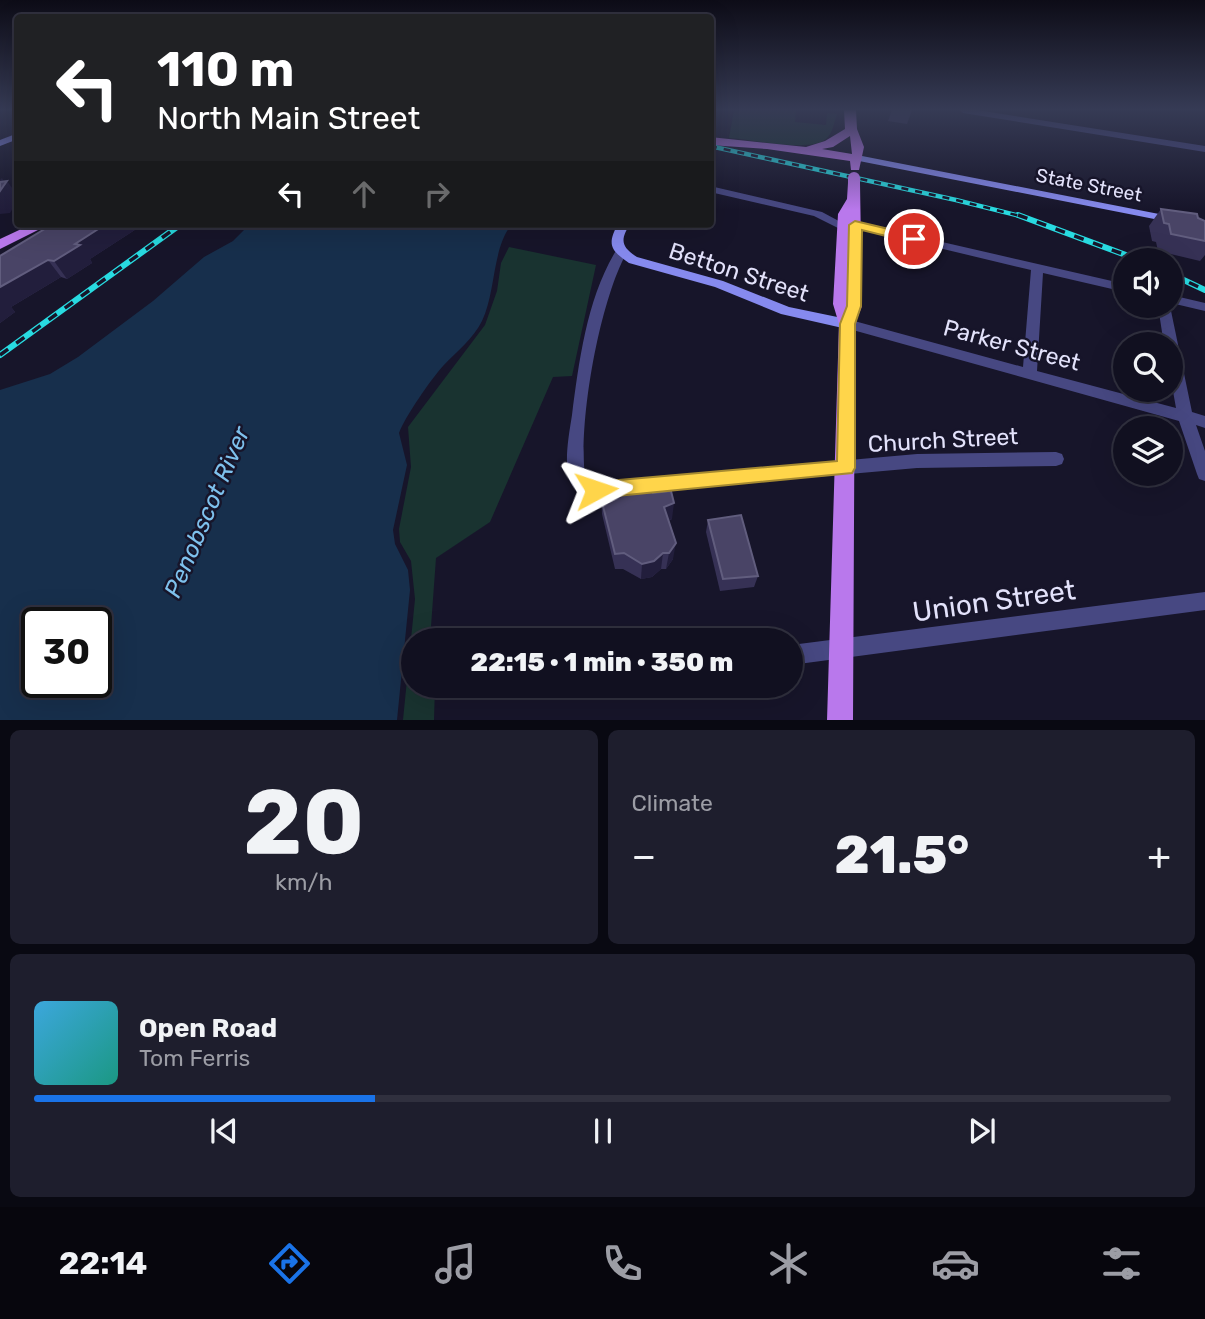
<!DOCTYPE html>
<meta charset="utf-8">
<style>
body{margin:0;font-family:Rubik,sans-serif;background:#1e1e2d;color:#f1f3f6;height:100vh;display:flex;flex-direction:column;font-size:26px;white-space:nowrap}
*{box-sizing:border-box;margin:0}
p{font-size:23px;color:#9c9da5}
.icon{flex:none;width:38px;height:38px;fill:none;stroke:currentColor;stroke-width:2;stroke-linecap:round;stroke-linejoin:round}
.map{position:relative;height:720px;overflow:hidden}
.details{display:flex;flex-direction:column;gap:10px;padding:10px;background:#090912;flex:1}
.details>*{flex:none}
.guide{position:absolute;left:14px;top:14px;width:700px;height:214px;border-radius:7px;box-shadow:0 7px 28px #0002,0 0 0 2px #30303e;background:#202124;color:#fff;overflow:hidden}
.fabs{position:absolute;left:1113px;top:248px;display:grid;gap:14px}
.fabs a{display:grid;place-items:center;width:70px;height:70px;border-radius:50%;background:#111020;box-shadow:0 7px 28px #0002,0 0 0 2px #30303e;font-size:35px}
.speed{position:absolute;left:21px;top:607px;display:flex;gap:14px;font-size:35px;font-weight:700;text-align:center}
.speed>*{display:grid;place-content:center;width:91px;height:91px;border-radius:50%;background:#111020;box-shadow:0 7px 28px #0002,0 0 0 2px #30303e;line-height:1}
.speed .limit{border:4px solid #111;border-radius:10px;background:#fff;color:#111}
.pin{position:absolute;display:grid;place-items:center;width:60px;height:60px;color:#fff;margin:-30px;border:4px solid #fff;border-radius:50%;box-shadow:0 2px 7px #0007}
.me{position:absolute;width:77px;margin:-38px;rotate:85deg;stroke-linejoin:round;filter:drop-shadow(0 0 5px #0008)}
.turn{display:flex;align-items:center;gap:24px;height:147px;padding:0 28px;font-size:32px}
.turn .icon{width:91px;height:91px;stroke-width:2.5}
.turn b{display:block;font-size:49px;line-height:60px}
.lanes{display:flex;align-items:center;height:66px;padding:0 28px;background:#0003;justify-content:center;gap:35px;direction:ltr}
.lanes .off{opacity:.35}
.big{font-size:52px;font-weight:800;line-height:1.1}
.details .tile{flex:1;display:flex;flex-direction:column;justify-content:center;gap:10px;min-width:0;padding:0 24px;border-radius:10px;background:#1e1e2d}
.details .dial{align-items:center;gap:0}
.dial b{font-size:91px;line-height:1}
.song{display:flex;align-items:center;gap:21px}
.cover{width:84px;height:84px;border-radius:10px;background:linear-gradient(135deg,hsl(200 70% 55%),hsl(170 70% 35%))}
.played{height:7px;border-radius:4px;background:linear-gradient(90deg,#1a73e8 30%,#30303e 30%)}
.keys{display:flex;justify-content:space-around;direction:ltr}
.heat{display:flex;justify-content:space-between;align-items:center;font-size:38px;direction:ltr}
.details .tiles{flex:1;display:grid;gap:10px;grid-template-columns:1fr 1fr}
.tile:last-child{grid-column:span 2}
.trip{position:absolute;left:401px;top:628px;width:402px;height:70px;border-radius:35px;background:#111020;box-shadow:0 7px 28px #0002,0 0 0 2px #30303e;font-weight:800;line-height:70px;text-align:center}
.tab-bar{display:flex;height:112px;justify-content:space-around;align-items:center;background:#07060d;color:#9c9da5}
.tab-bar .icon{width:49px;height:49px}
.tab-bar .current{color:#1a73e8}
.tab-bar b{font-size:32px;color:#f1f3f6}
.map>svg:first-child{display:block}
.green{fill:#193330}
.water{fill:#172f4c;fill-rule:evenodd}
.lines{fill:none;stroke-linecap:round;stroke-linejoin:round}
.street{fill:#474882;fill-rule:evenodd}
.secondary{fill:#868aee;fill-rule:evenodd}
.primary{fill:#b978ec;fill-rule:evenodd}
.rail-far1-casing{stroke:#28dbe1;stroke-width:4.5}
.rail-casing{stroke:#28dbe1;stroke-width:6}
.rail-far1{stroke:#17152a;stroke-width:2.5;stroke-dasharray:7;stroke-linecap:butt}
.rail{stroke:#17152a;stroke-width:3.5;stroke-dasharray:10;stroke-linecap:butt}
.primary-bridge{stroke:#b978ec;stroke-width:12}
.wall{fill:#363155}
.shaded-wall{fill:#221e3c}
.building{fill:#494466;stroke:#615d7e;stroke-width:2}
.route{fill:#ffd54a;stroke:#a68a30;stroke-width:2}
.labels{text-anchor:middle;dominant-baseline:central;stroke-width:5;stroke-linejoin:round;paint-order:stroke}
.far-street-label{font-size:19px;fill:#e3e2fb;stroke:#17152a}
.street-label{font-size:23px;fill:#e3e2fb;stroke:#17152a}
.water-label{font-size:24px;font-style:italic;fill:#7ec1ed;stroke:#17152a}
.near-street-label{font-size:28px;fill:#e3e2fb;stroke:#17152a}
</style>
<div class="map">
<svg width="1205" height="721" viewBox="0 0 1205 721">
<rect width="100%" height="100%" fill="#17152a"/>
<g class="green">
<path d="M734 110H796L795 122 826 125 827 113 837 114C834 122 833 133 826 139 809 153 752 139 729 138Z"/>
<path d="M509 247 596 265 572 376 553 377 490 522 436 558 430 640H413V686H435L434 720H403L415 599 411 561 400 542 399 529 411 467 408 427 485 325 497 291 501 263Z"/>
</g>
<path class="water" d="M250 224H512C492 248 496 292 482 321 473 339 457 351 443 366 431 379 405 417 399 433L407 465 393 530 395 544 408 570 410 590 397 720H0V390L50 374 78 357 153 301 204 257 233 241ZM37 623H96V682H37Z"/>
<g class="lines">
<g class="street">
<path d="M959 110H977L1205 146V152L963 113Z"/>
<path d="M710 186 822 212 850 227 848 229H840L814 216 710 192Z"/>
<path d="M855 222 1125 284V292L1043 273 1037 371 1176 408 1171 380V345H1164L1158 306H1170L1192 412 1205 416V428L1196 425 1205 451V481L1199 479 1197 474 1179 421 842 327 840 324 842 321 847 319 1023 367 1031 270 851 227 849 225Z"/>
<path d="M621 248 627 252C600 300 578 421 585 476L591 483 917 454 1056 452 1062 454 1064 459 1062 464 1056 466 917 468 589 497C578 493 570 486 568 475 565 456 569 434 572 415 579 361 587 297 617 249Z"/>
<path d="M1171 295 1205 303V311L1171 303Z"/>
<path d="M1205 592V610L791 665V645Z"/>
<path d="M453 686H478L475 693 463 698 456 695Z"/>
</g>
<g class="secondary">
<path d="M18 133V139L0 146V140Z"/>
<path d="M857 155 1205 223V229L854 160V156Z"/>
<path d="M618 224H630C620 240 621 247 637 257L723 281 789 307 847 319 854 324 847 329 781 314 715 287 629 263C610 250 607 244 618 224Z"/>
</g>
<g class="primary">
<path d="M844 110H856L857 129 864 147 859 170H851L850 161 767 149 710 145V137L806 147 825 141 845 129ZM850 136 852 154 822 149 833 147Z"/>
<path d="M854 179 860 183 862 306 855 324 853 721H827L839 324 833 304 838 214 847 199 848 183Z"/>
<path d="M32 224H50L0 249V239Z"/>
</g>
<g class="rail-far1-casing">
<path id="rail-far1" d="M710 146 956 200 1024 217"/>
</g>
<g class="rail-casing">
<g id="rail">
<path d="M1018 215 1142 261"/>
<path d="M1171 274 1205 290"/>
<path d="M0 355 181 224"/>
</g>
</g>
<use href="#rail-far1" class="rail-far1"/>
<use href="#rail" class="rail"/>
<path class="primary-bridge" d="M854 178V183"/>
</g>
<g class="wall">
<path d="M892 110H912L907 124 888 121Z"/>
<path d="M1161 209 1198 218 1205 221V255L1200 261 1158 251 1156 242 1152 241 1149 226Z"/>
<path d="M53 224H144L90 259 92 263 67 279 61 277 11 307 15 312 0 323V256Z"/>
<path d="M609 489 653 493 672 519 668 521 673 559 666 569H661L652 577 641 579 623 569H615L602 514 601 498 609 496Z"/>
<path d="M708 520 758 576 754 587 720 591 706 532Z"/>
</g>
<g class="shaded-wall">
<path d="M2 178 5 183 7 181 18 196V200L10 213 0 214V180Z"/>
<path d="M106 224H144L90 259 92 263 67 279 54 261 75 244Z"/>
<path d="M48 260 61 277 11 307 15 312 0 323V287Z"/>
<path d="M674 503 672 519 662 523 664 507Z"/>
<path d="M676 543 673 559 666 569 669 553Z"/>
<path d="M663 553 661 569 652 577 641 579 642 564Z"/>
</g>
<g class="building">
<path d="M7 181 0 191V182Z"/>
<path d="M1161 209 1197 214 1198 218 1205 221V241L1171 234 1169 224 1164 223Z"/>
<path d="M53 224H106L75 244 80 245 54 261 48 260 0 287V256Z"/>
<path d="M650 481 653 493 671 491 674 503 664 507 676 543 669 553H663L654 561 642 564 624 553 615 554 601 498 610 496 609 489Z"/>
<path d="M741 515 758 576 723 579 708 520Z"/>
</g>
<linearGradient id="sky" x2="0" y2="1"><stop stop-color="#0d0c17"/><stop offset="0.52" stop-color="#363b55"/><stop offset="1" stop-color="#363b55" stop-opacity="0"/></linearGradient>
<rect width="1205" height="210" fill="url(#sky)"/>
<path class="route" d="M855 221 918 236 920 239 914 243 862 230 861 306 855 324V468L852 473 596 498 589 496 586 490 589 485 596 482 837 461 840 324 847 306 849 225Z"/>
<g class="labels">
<g class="far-street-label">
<text transform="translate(1089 185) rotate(11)">State Street</text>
</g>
<g class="street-label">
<text transform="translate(739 272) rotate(18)">Betton Street</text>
<text transform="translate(1012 345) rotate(15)">Parker Street</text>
<text transform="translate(943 440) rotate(-3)">Church Street</text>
</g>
<g class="water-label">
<text transform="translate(207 512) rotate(-67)">Penobscot River</text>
</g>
<g class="near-street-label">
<text transform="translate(994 601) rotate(-8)">Union Street</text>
</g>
</g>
</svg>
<div class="fabs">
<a><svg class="icon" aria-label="sound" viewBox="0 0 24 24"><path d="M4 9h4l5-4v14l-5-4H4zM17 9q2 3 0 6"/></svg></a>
<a><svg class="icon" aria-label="search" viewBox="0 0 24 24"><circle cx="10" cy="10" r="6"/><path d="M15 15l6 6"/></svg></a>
<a><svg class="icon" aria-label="layers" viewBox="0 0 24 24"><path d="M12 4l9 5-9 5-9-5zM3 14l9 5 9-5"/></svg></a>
</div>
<div class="speed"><div class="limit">30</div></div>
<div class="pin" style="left:914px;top:239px;background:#d93025"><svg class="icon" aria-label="arrive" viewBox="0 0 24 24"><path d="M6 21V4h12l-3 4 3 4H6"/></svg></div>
<svg class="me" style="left:596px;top:490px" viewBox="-20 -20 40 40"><path d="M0-17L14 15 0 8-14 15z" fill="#ffd54a" stroke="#fff" stroke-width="4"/></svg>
<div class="trip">22:15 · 1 min · 350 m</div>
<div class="guide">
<div class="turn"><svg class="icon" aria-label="left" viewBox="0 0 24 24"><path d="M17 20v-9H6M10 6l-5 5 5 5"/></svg><div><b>110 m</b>North Main Street</div></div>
<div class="lanes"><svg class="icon" aria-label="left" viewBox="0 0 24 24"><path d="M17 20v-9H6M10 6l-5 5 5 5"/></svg><svg class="icon off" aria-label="ahead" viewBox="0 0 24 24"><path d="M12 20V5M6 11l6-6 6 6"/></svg><svg class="icon off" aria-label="right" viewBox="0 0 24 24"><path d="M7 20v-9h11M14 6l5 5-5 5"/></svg></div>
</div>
</div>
<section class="details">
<div class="tiles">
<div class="tile dial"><b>20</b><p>km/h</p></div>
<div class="tile"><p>Climate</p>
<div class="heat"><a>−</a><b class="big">21.5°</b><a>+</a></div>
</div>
<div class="tile">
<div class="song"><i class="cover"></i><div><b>Open Road</b><p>Tom Ferris</p></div></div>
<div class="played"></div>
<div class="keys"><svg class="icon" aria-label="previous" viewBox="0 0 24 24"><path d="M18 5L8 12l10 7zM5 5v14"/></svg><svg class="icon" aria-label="pause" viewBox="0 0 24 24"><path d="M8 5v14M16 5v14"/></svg><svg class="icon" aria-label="next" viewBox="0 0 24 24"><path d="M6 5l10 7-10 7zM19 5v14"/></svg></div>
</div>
</div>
</section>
<nav class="tab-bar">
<b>22:14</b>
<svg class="icon current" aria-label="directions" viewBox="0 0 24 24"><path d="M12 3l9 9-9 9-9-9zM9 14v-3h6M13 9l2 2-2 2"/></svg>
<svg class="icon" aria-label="music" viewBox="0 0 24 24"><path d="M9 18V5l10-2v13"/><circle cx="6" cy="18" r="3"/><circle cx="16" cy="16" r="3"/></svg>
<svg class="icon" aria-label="phone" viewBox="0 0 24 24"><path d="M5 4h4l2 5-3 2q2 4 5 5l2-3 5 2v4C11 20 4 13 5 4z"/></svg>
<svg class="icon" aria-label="climate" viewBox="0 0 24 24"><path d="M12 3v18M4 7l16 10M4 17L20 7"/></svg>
<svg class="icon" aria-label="car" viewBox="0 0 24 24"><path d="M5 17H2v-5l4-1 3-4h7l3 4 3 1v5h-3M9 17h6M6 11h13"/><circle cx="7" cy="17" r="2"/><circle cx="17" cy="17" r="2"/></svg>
<svg class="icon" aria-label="filters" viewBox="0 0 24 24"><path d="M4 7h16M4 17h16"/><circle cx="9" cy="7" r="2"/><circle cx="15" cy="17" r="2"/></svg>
</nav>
